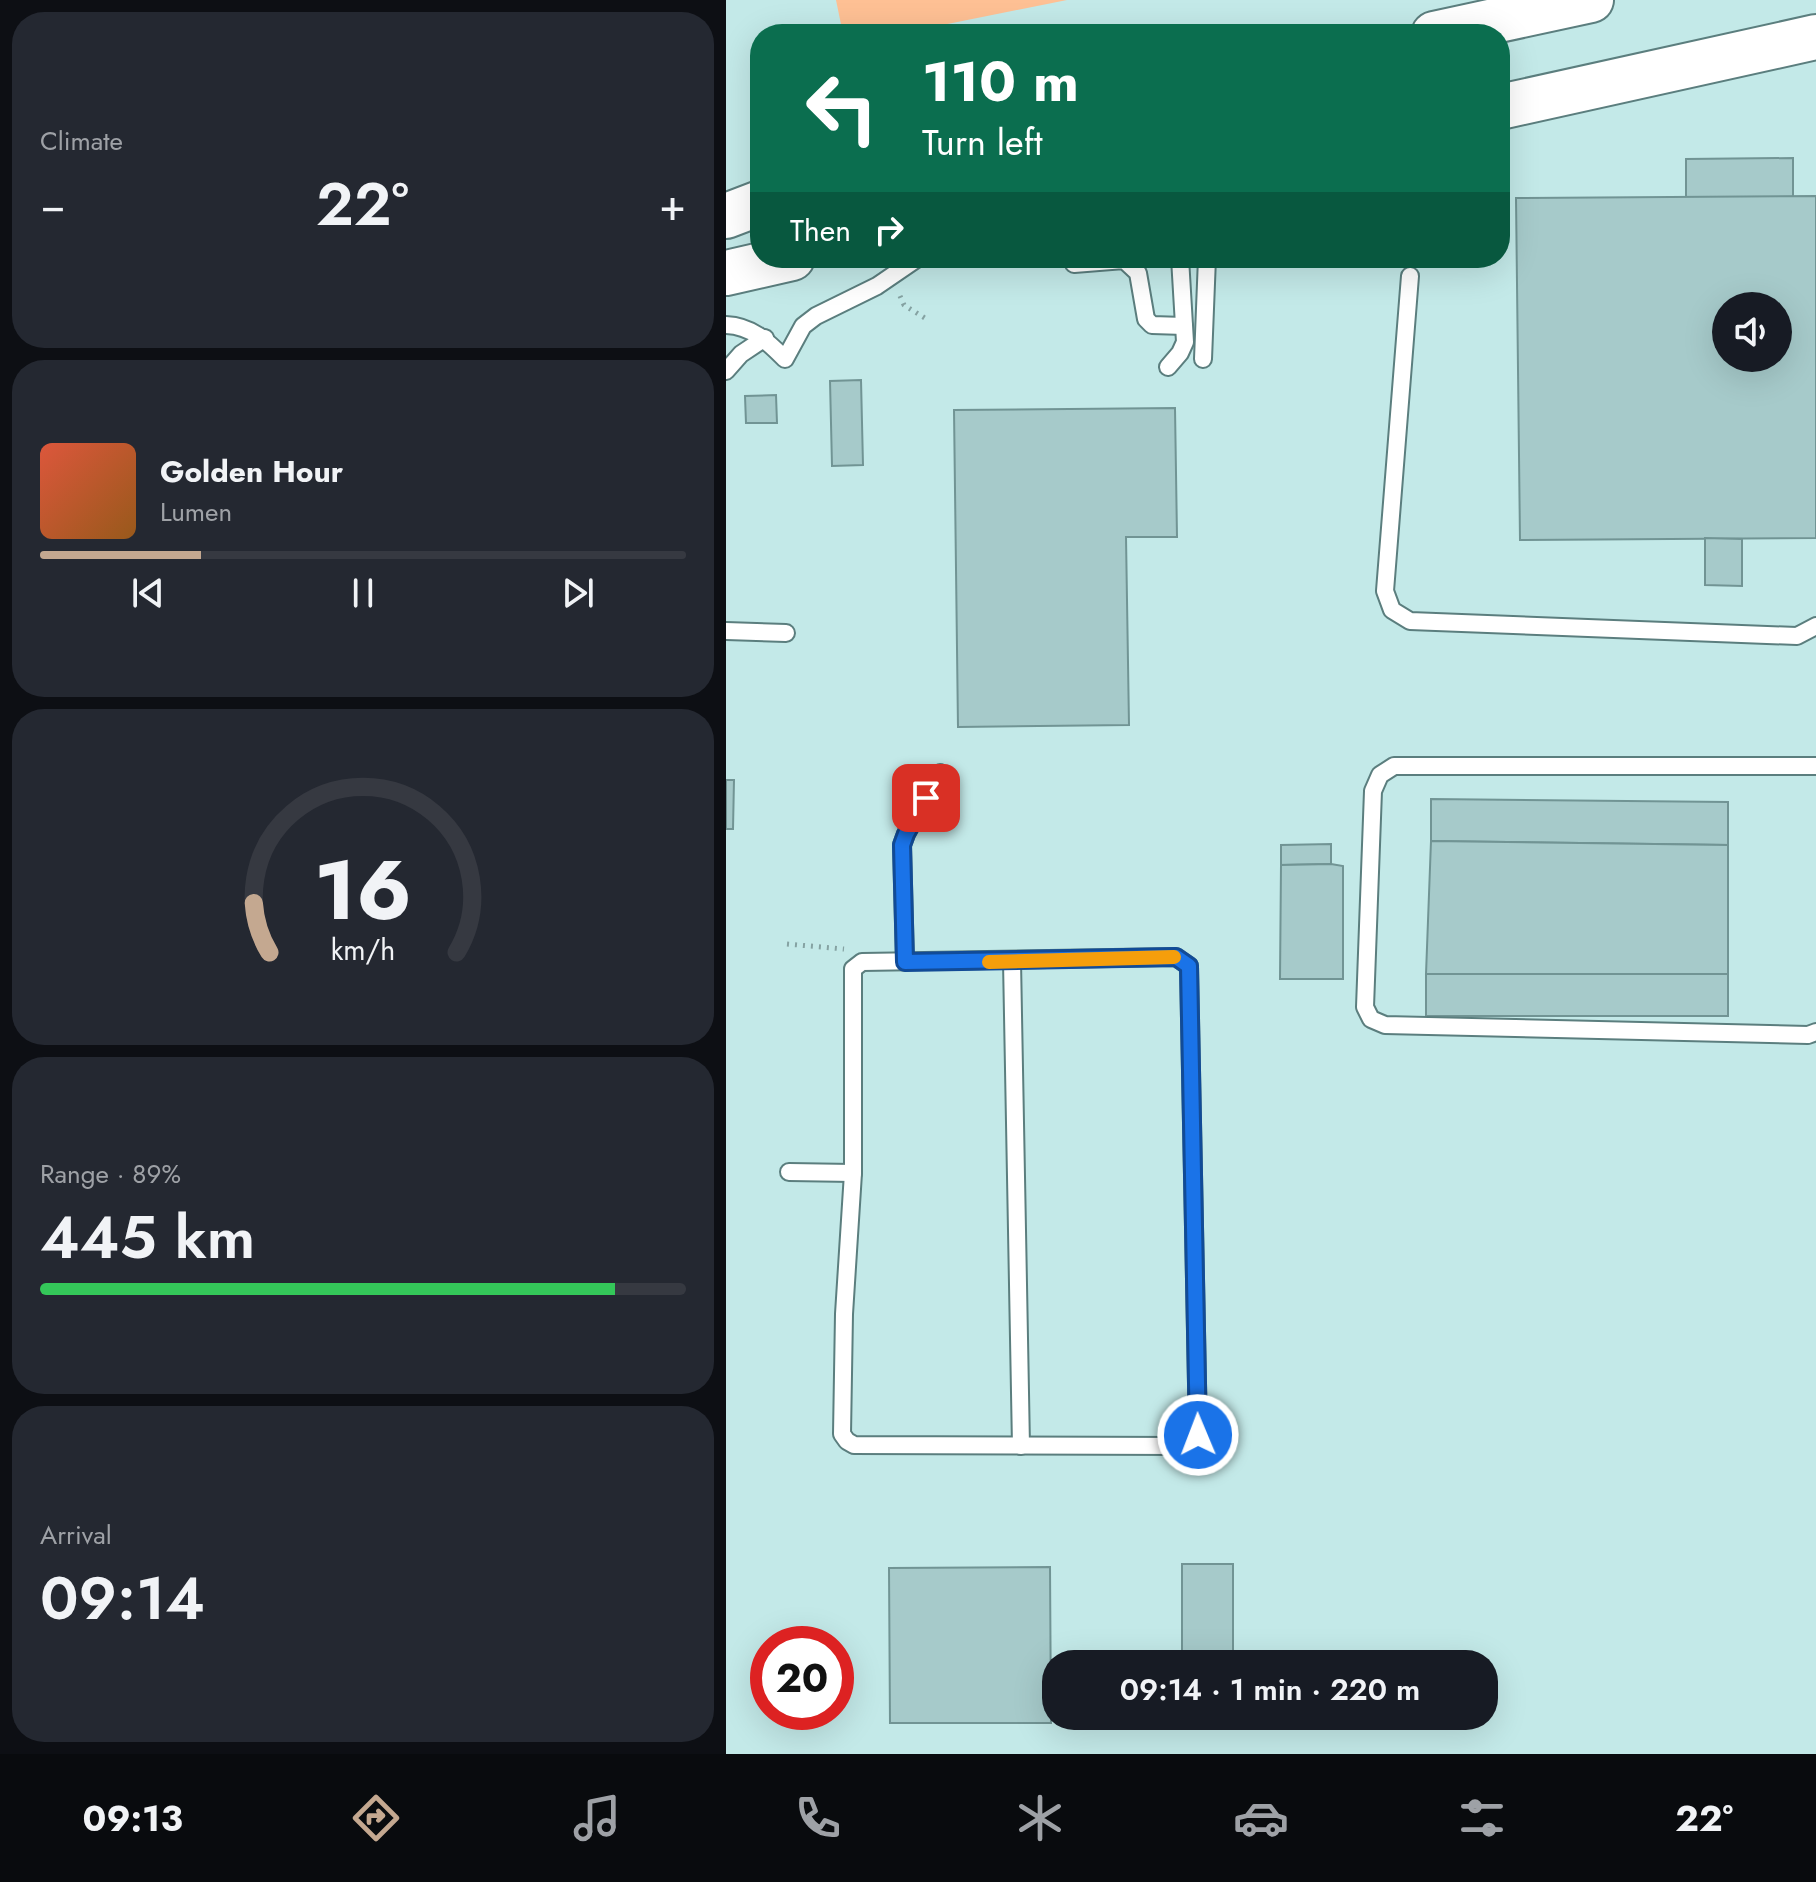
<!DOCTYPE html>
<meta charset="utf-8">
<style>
body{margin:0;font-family:Jost,sans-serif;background:#242831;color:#f1f3f6;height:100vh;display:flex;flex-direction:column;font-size:30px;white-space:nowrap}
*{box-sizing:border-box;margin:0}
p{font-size:26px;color:#9ea1a6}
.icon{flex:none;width:44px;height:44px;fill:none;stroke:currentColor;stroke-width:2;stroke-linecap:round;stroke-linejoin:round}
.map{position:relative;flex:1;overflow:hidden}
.details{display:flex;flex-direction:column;gap:12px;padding:12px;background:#0d0f14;width:726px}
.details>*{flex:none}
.top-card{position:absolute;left:24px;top:24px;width:760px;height:244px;border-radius:32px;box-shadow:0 8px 32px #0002;background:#0b6e4f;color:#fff;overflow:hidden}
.fabs{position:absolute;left:986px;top:292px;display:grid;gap:16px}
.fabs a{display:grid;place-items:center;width:80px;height:80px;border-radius:50%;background:#171b24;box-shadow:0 8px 32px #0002;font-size:40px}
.speed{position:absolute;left:24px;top:1626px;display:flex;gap:16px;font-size:40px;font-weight:700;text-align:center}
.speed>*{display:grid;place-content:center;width:104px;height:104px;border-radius:50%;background:#171b24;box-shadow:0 8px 32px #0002;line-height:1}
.speed .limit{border:12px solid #d22;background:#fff;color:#111}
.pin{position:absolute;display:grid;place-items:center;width:68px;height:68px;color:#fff;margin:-34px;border-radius:16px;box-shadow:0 4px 12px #0006}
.me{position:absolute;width:88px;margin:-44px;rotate:359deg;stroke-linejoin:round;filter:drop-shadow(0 0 6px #0008)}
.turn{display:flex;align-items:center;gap:28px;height:168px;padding:0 40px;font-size:36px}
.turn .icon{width:104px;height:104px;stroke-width:2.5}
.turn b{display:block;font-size:56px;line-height:68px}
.then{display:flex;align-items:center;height:76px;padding:0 40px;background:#0003;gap:16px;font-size:30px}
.big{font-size:60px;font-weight:600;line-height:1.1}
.details .widget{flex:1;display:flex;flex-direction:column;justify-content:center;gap:12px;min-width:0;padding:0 28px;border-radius:32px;background:#242831}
.details .dial{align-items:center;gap:0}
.dial svg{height:208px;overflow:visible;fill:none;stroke:#363941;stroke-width:7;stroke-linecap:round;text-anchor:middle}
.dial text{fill:#f1f3f6;stroke:none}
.song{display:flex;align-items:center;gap:24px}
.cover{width:96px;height:96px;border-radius:12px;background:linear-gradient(135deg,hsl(10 70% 55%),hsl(30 70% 35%))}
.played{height:8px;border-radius:4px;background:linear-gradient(90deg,#c4a890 25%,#363941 25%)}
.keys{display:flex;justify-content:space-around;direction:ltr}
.heat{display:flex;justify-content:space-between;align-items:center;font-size:44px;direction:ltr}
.charge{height:12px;border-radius:6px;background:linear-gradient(90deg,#34c759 89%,#363941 0)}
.trip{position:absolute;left:316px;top:1650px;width:456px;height:80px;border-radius:32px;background:#171b24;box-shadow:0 8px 32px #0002;font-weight:600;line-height:80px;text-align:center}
.menu{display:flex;height:128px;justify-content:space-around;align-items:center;background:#090b0e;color:#9ea1a6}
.menu .icon{width:56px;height:56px}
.menu .current{color:#c4a890}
.menu b{font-size:36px;color:#f1f3f6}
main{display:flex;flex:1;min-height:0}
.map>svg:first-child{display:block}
.green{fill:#fec094}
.building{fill:#a6caca;stroke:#719494;stroke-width:2;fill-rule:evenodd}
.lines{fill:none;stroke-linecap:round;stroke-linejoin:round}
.lane-casing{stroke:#5b7e7e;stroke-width:20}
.highway-casing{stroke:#5b7e7e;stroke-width:48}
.path{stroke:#85a2a2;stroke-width:5;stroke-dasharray:2 6;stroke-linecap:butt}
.lane{stroke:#fff;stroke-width:16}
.highway{stroke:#fff;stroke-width:44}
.route-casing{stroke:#114b97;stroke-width:20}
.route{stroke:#1a73e8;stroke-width:14}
.slow{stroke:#f59e0b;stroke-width:14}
</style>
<main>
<section class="details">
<div class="widget"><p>Climate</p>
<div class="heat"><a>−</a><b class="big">22°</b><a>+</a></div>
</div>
<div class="widget">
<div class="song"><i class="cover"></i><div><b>Golden Hour</b><p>Lumen</p></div></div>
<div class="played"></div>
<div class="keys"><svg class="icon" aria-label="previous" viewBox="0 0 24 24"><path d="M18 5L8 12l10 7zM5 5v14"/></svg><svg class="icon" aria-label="pause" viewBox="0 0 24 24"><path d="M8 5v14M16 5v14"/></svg><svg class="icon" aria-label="next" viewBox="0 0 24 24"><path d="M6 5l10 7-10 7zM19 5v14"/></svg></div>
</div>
<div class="widget dial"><svg viewBox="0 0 100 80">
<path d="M14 69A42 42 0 1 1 86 69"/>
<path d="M14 69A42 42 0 0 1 8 50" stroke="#c4a890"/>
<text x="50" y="56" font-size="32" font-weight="700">16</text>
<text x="50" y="72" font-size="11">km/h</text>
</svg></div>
<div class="widget"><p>Range · 89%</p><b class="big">445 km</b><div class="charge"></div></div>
<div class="widget"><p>Arrival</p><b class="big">09:14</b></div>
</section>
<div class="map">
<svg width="1090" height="1754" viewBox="0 0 1090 1754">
<rect width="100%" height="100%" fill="#c3e9e8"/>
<path class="green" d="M110 0H341L172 34H117Z"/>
<g class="building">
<path d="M1067 158V197H960V159Z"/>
<path d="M1090 196V538L794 540 790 198ZM1000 306H1052V358H1000Z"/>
<path d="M135 380 137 465 106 466 104 381Z"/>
<path d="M50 395 51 423H20L19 396Z"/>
<path d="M449 408 451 537H400L403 725 232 727 228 410Z"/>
<path d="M979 538 1016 539V586L979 585Z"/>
<path d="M0 780H8L7 829H0Z"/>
<path d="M705 799 1002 802V845L705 841Z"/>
<path d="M705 841 1002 845V974H700Z"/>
<path d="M605 844V864L555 865V845Z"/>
<path d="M605 864 617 866V979H554L555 865Z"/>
<rect x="700" y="974" width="302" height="42"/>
<rect x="456" y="1564" width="51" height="100"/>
<path d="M324 1567 325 1723H164L163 1568Z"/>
</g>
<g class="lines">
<g class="lane-casing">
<g id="lane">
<path d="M348 264 398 260 412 273 420 319 426 325 458 326"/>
<path d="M684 276 659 591 666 610 684 621 1041 635 1071 636 1090 626"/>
<path d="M0 325C26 326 42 342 59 359L77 326 90 316 151 286 192 258"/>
<path d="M477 359 481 258"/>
<path d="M442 367 454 353 459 342 454 258"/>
<path d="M0 371 15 354 39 338"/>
<path d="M0 631 60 633"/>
<path d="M1090 766H668L654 775 647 791 639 1007 645 1019 659 1025 1082 1035 1090 1032"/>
<path d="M450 957 463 966 472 1435 468 1443 459 1446 128 1445 121 1441 116 1434 118 1314 127 1173V969L136 962Z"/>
<path d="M286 961 295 1446"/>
<path d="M179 962 176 845 180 834 214 773"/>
<path d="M63 1172 127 1173"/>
</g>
</g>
<g class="highway-casing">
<g id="highway">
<path d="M708 34 865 0"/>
<path d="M774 107 1090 37"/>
<path d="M0 216 34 203"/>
<path d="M0 273 66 258"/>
</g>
</g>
<g class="path">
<path d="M174 296 178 305 202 320"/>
<path d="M61 944 118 949"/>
</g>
<use href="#lane" class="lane"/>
<use href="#highway" class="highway"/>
</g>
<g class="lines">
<g class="route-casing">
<path id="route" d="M200 798 180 834 176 845 179 962 450 957 463 966 472 1435"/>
</g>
<use href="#route" class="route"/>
<path class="slow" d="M263 962 448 957"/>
</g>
</svg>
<div class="fabs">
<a><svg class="icon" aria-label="sound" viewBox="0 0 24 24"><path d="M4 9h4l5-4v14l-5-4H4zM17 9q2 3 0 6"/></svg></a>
</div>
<div class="speed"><div class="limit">20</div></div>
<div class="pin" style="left:200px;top:798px;background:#d93025"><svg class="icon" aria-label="arrive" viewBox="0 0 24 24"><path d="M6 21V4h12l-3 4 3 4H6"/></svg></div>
<svg class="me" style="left:472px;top:1435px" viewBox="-20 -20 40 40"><circle r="17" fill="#1a73e8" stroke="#fff" stroke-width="3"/><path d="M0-11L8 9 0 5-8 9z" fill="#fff"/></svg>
<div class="trip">09:14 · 1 min · 220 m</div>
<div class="top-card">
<div class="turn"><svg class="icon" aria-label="left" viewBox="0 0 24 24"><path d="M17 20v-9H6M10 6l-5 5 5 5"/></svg><div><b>110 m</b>Turn left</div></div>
<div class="then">Then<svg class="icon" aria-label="right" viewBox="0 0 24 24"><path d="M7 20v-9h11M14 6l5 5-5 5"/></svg></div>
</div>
</div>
</main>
<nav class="menu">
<b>09:13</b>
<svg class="icon current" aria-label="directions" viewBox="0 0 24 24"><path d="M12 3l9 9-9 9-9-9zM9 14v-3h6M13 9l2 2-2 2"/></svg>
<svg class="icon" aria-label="music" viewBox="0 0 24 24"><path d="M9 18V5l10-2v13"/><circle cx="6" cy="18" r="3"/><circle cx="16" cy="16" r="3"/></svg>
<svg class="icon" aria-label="phone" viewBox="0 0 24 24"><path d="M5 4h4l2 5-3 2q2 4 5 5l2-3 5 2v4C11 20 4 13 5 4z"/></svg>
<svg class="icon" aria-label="climate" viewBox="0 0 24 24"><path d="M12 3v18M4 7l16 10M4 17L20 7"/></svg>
<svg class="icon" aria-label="car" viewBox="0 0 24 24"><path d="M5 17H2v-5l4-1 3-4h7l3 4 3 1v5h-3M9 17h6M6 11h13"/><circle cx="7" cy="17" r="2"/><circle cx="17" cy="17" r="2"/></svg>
<svg class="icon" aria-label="filters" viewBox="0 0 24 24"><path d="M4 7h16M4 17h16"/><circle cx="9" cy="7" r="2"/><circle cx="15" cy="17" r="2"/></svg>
<b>22°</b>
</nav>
